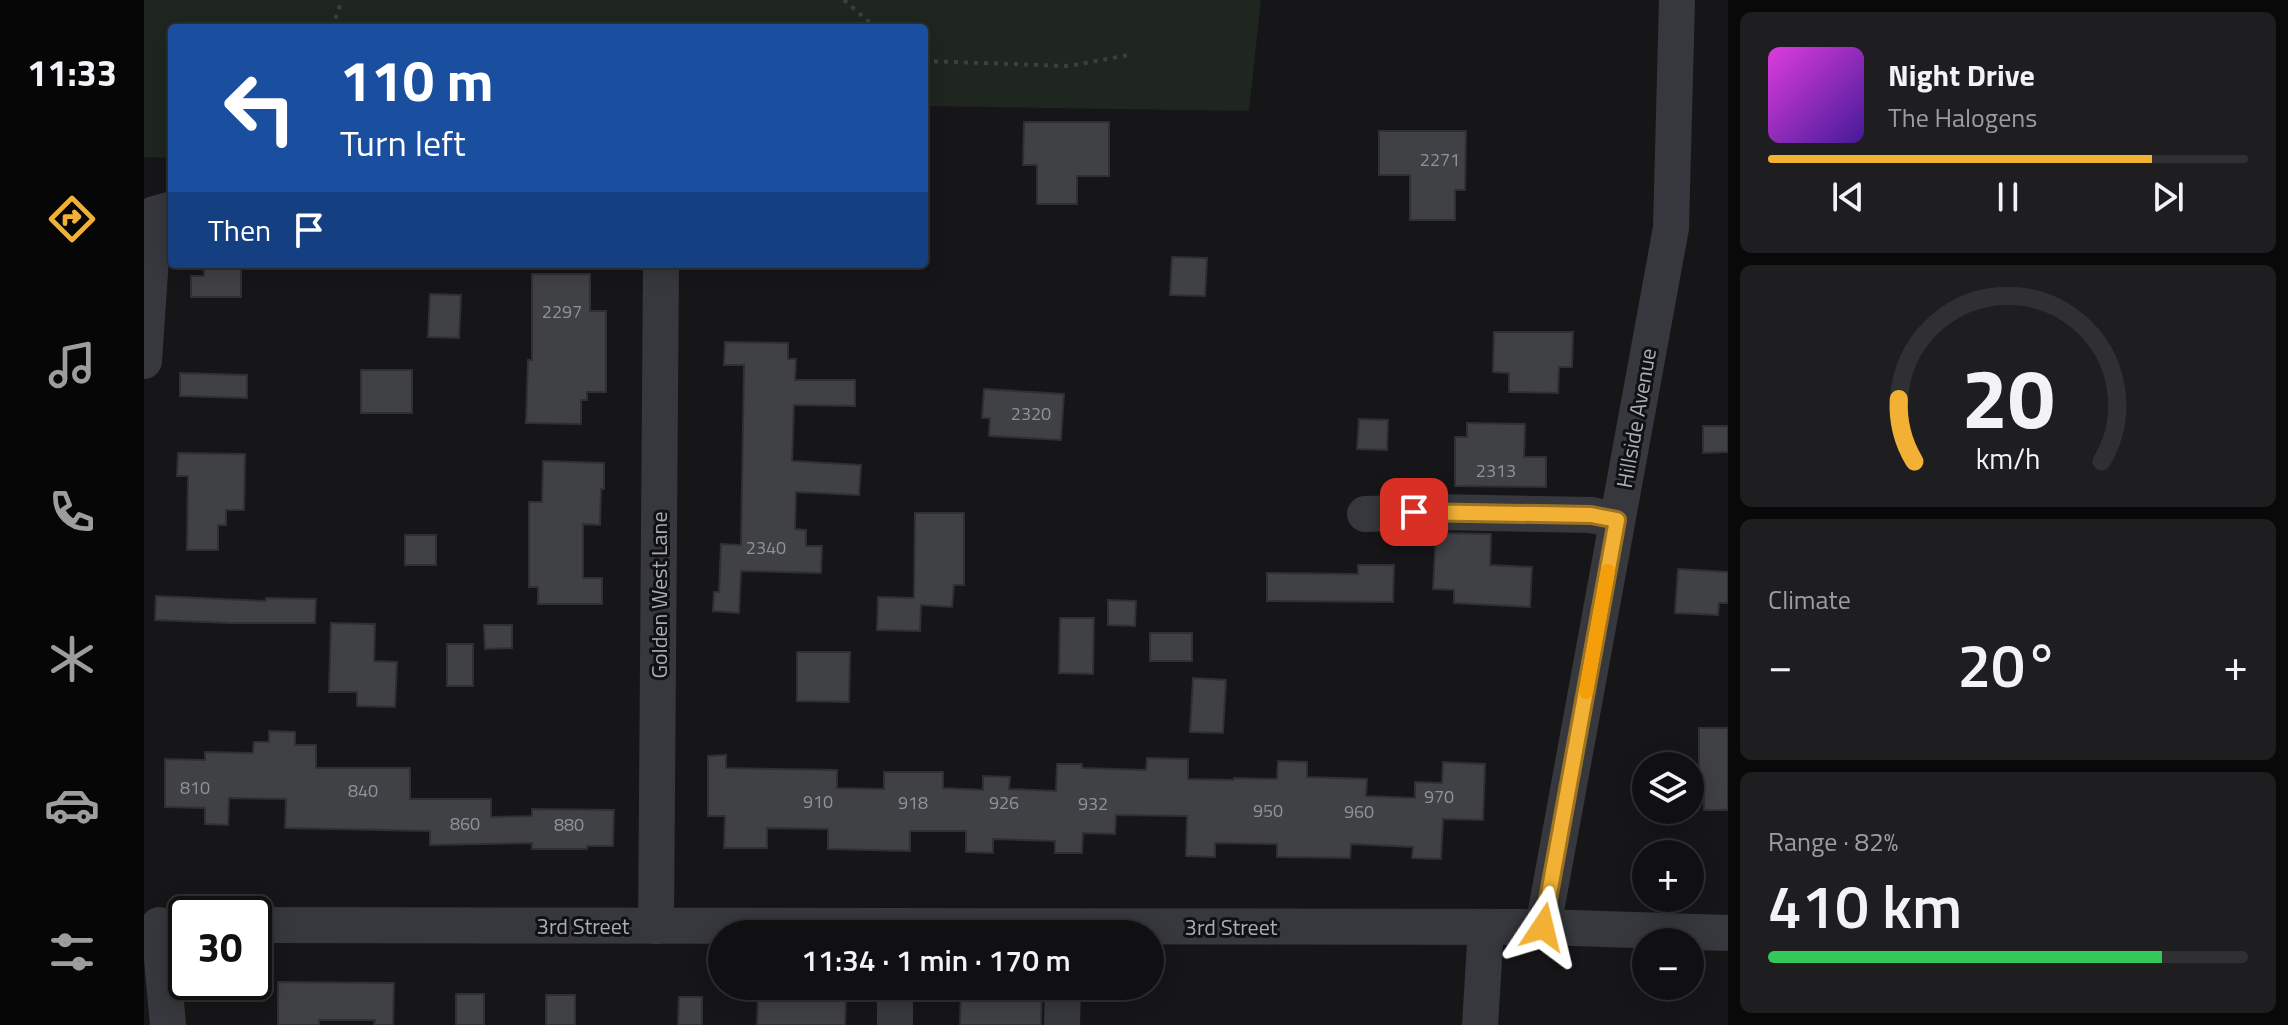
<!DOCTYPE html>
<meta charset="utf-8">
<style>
body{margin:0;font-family:"Titillium Web",sans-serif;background:#1e1e20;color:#f1f3f6;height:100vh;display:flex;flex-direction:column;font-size:30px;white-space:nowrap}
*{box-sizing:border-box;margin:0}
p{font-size:26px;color:#9c9d9f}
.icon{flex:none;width:44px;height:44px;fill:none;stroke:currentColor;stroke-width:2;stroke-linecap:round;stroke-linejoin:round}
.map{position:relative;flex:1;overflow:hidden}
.panel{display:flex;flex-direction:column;gap:12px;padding:12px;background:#09090a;width:560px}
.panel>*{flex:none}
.top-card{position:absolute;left:24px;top:24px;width:760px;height:244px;border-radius:8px;box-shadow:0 4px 20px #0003,0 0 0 2px #303032;background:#1a4fa0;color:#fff;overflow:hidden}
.tools{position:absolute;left:1488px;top:752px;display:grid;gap:16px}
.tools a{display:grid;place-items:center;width:72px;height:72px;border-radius:50%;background:#101012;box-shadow:0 4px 20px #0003,0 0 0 2px #303032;font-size:40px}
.speed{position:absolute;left:24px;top:896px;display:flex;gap:16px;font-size:40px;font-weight:700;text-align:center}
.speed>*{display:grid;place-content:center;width:104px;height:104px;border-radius:50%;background:#101012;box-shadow:0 4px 20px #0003,0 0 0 2px #303032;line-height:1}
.speed .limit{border:4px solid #111;border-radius:12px;background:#fff;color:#111}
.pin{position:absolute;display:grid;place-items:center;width:68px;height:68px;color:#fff;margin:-34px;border-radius:16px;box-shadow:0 4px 12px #0006}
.me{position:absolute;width:88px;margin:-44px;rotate:10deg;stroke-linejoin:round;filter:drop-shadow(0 0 6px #0008)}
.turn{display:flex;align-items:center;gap:28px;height:168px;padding:0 40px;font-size:36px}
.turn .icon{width:104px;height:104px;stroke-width:2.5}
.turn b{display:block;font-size:56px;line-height:68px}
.then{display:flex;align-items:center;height:76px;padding:0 40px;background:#0003;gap:16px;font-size:30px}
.big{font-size:60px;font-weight:600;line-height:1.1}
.panel .tile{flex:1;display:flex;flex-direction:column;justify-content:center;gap:12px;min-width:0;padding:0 28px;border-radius:12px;background:#1e1e20}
.panel .dial{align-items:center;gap:0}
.dial svg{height:208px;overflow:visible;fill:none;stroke:#303032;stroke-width:7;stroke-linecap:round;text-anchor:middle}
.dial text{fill:#f1f3f6;stroke:none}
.song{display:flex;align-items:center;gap:24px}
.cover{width:96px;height:96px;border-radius:12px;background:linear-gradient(135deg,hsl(300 70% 55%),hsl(260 70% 35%))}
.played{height:8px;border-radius:4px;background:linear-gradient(90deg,#f2b134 80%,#303032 80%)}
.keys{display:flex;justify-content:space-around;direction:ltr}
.heat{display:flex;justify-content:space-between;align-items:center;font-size:44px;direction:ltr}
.charge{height:12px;border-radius:6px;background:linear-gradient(90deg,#34c759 82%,#303032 0)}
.trip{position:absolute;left:564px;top:920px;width:456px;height:80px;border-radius:40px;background:#101012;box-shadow:0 4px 20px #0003,0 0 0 2px #303032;font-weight:600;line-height:80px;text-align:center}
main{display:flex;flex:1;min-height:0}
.tab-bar{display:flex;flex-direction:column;width:144px;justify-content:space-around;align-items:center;background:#060607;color:#9c9d9f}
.tab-bar .icon{width:56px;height:56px}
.tab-bar .current{color:#f2b134}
.tab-bar b{font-size:36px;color:#f1f3f6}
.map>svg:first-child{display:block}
.green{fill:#1e261f}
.building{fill:#404145;stroke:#303034;stroke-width:2}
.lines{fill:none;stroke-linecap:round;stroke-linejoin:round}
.path{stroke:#3d3f44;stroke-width:4;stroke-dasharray:4 6;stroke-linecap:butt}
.minor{stroke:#37383d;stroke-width:36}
.route-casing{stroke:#9d7322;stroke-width:20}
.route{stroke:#f2b134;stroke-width:14}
.slow{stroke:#f59e0b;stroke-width:14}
.labels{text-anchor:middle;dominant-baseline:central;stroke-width:6;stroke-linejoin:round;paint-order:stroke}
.number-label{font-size:18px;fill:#8e929b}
.street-label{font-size:22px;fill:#a8adb8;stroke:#111113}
</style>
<main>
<nav class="tab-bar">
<b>11:33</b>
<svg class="icon current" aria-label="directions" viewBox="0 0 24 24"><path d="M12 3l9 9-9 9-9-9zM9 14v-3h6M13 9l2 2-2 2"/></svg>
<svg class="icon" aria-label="music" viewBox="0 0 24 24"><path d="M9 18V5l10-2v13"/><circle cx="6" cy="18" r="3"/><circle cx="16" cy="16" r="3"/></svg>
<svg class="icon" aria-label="phone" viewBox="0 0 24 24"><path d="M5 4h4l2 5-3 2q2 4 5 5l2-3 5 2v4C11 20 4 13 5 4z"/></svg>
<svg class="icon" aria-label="climate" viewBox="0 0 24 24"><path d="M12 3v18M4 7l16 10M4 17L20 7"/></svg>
<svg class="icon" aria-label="car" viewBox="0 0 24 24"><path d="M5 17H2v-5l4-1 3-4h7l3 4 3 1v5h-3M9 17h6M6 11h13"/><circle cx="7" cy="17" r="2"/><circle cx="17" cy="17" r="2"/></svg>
<svg class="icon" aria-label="filters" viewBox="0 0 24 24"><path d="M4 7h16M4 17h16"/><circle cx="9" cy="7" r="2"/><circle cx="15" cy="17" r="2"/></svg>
</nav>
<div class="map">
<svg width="1584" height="1025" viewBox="0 0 1584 1025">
<rect width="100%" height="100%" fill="#161618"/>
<path class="green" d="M0 0H1117L1105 111 780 106V28H28V158L0 157Z"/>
<g class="building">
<path d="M880 122H965V176H933V204H893V165H879Z"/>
<path d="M1235 131H1322L1321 190H1311V220H1266V175H1235Z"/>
<path d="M1028 257 1063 258 1061 296 1026 295Z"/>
<path d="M60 264H97V297H47V276H60Z"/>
<path d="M388 274H446V311H462V392H443V400H437V424L382 423 384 360H388Z"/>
<path d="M286 294 317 295 315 338 284 337Z"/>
<path d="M1350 332H1429L1428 367H1415L1414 393 1365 392V373L1349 372Z"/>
<path d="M581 342 644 343V359H652L651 380H711V406L650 405 648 461 717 465 715 495 652 492 651 529 662 530V546H678L677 573 597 571 595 613 569 611 570 592H575L577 544 597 545 600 365H580Z"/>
<rect x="217" y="370" width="51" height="43"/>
<path d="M36 373 103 375V398L36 396Z"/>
<path d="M840 389 920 394 917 440 845 436 846 418H838Z"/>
<path d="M1215 419 1244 420 1243 450 1213 449Z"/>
<path d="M1323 423 1381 424 1380 457H1402V487L1311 486V437H1323Z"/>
<path d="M1559 426H1584V452L1559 453Z"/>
<path d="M34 453 101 454 100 510H82V525H74V550H43L44 476H33Z"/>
<path d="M399 461 460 463V489H457L456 525 439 524V578H458V604H394V587H385V502H398Z"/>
<path d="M771 513H820V585H810L808 607 777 605 776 631 733 630 734 597 770 598Z"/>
<path d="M1292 533 1347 534 1346 565 1388 567 1386 607 1310 603V590L1289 589Z"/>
<rect x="261" y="535" width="31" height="30"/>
<path d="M1214 565H1250L1249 602 1123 601V573L1214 574Z"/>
<path d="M1534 569 1584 572V603H1575L1574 615 1531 613Z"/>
<path d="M12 596 122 601V598L172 599 171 623H87L11 620Z"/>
<path d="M964 600 992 601 991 626 964 625Z"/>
<path d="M916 618H950L949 674 915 673Z"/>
<path d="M187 623 231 624 230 661 253 662 251 707 213 706V692H185Z"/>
<path d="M340 625H368V648L341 649Z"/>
<rect x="1006" y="633" width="42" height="28"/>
<rect x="303" y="644" width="26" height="42"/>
<path d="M653 652H706L705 702 653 701Z"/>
<path d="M1049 678 1082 680 1079 733 1046 732Z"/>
<path d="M1555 728H1584V810H1560V780H1555Z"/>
<path d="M125 731 151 732V745H172V768H266V799H347V817L388 816V809L470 810 469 846H443V849H388V843L286 845V831L141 828 142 799 85 798 84 825 61 824V808L21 807V759L61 760V752L109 753 110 742H125Z"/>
<path d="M582 755V768L693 770V788L740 789V772H799V788L839 790V776L866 777 865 789 912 791 913 764H938V768L1002 770 1003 758 1044 759V779L1090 780V778L1133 779 1134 761 1163 762V777L1223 779 1222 796 1271 798V782L1298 783 1299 762 1341 764 1339 820 1299 819 1297 859 1268 858 1269 847 1207 844 1206 858 1133 857V844L1071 843V857L1042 856 1043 816 972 815 971 834 939 833 938 853H911V841L849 839V853L822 852V831H766V851L684 849V829L623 828V848H580L581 816H564V756Z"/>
<path d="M134 982 250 983 249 1025H230L231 1020H175V1025H134Z"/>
<path d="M817 986H898L897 1025H816Z"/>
<rect x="312" y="994" width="28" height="31"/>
<rect x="402" y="995" width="29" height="30"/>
<path d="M535 997H558V1025H534Z"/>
<path d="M614 997 702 1000 701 1025H613Z"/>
</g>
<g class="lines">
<g class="path">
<path d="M700 0 732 28"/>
<path d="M188 28 198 0"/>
<path d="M780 61 924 66 985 55"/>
</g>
<g class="minor">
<path d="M0 361 10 214 28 209"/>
<path d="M1221 514 1294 512 1447 515 1473 520"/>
<path d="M15 925 24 1025"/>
<path d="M110 925 1399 927 1584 933"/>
<path d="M512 926 517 264"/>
<path d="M1399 927 1527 228 1533 0"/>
<path d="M751 1025V986"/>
<path d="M918 1025 919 986"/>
<path d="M1336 1025 1342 927"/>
</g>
</g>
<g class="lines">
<g class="route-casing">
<path id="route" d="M1270 512 1447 515 1473 520 1399 927"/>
</g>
<use href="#route" class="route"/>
<path class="slow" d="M1442 692 1464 571"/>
</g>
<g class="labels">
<g class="number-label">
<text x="1296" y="159">2271</text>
<text x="418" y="311">2297</text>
<text x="887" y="413">2320</text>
<text x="1352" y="470">2313</text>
<text x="622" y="547">2340</text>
<text x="51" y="787">810</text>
<text x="219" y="790">840</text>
<text x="1295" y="796">970</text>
<text x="674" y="801">910</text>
<text x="769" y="802">918</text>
<text x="860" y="802">926</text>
<text x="949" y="803">932</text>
<text x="1124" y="810">950</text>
<text x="1215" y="811">960</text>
<text x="321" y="823">860</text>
<text x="425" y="824">880</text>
</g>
<g class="street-label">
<text transform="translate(1492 418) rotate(-80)">Hillside Avenue</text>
<text transform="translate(515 595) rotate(-90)">Golden West Lane</text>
<text x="439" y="926">3rd Street</text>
<text x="1087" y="927">3rd Street</text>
</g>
</g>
</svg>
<div class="tools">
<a><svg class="icon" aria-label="layers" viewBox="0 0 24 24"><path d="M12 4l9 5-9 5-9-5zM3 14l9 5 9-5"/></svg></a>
<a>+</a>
<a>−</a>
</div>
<div class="speed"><div class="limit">30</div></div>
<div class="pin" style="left:1270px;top:512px;background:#d93025"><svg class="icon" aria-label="arrive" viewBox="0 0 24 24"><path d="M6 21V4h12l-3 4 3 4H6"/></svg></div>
<svg class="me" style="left:1399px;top:927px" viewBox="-20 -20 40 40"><path d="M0-17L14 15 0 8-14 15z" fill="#f2b134" stroke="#fff" stroke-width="4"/></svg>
<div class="trip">11:34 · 1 min · 170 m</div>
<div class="top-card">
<div class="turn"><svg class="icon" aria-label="left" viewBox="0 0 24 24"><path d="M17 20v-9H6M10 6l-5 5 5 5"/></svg><div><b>110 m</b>Turn left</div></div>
<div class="then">Then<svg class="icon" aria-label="arrive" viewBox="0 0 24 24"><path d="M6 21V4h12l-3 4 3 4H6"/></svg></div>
</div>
</div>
<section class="panel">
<div class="tile">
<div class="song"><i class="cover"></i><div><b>Night Drive</b><p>The Halogens</p></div></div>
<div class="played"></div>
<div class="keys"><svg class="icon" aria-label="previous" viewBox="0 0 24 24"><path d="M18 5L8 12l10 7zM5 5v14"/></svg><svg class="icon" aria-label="pause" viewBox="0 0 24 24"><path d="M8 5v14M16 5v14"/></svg><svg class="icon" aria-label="next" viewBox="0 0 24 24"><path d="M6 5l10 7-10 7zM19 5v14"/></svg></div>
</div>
<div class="tile dial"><svg viewBox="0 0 100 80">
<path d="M14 69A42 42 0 1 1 86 69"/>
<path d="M14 69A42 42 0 0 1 8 45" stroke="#f2b134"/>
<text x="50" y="56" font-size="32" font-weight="700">20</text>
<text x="50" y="72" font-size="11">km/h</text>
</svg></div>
<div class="tile"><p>Climate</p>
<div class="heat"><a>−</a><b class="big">20°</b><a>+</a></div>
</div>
<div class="tile"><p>Range · 82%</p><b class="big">410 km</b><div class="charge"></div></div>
</section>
</main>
